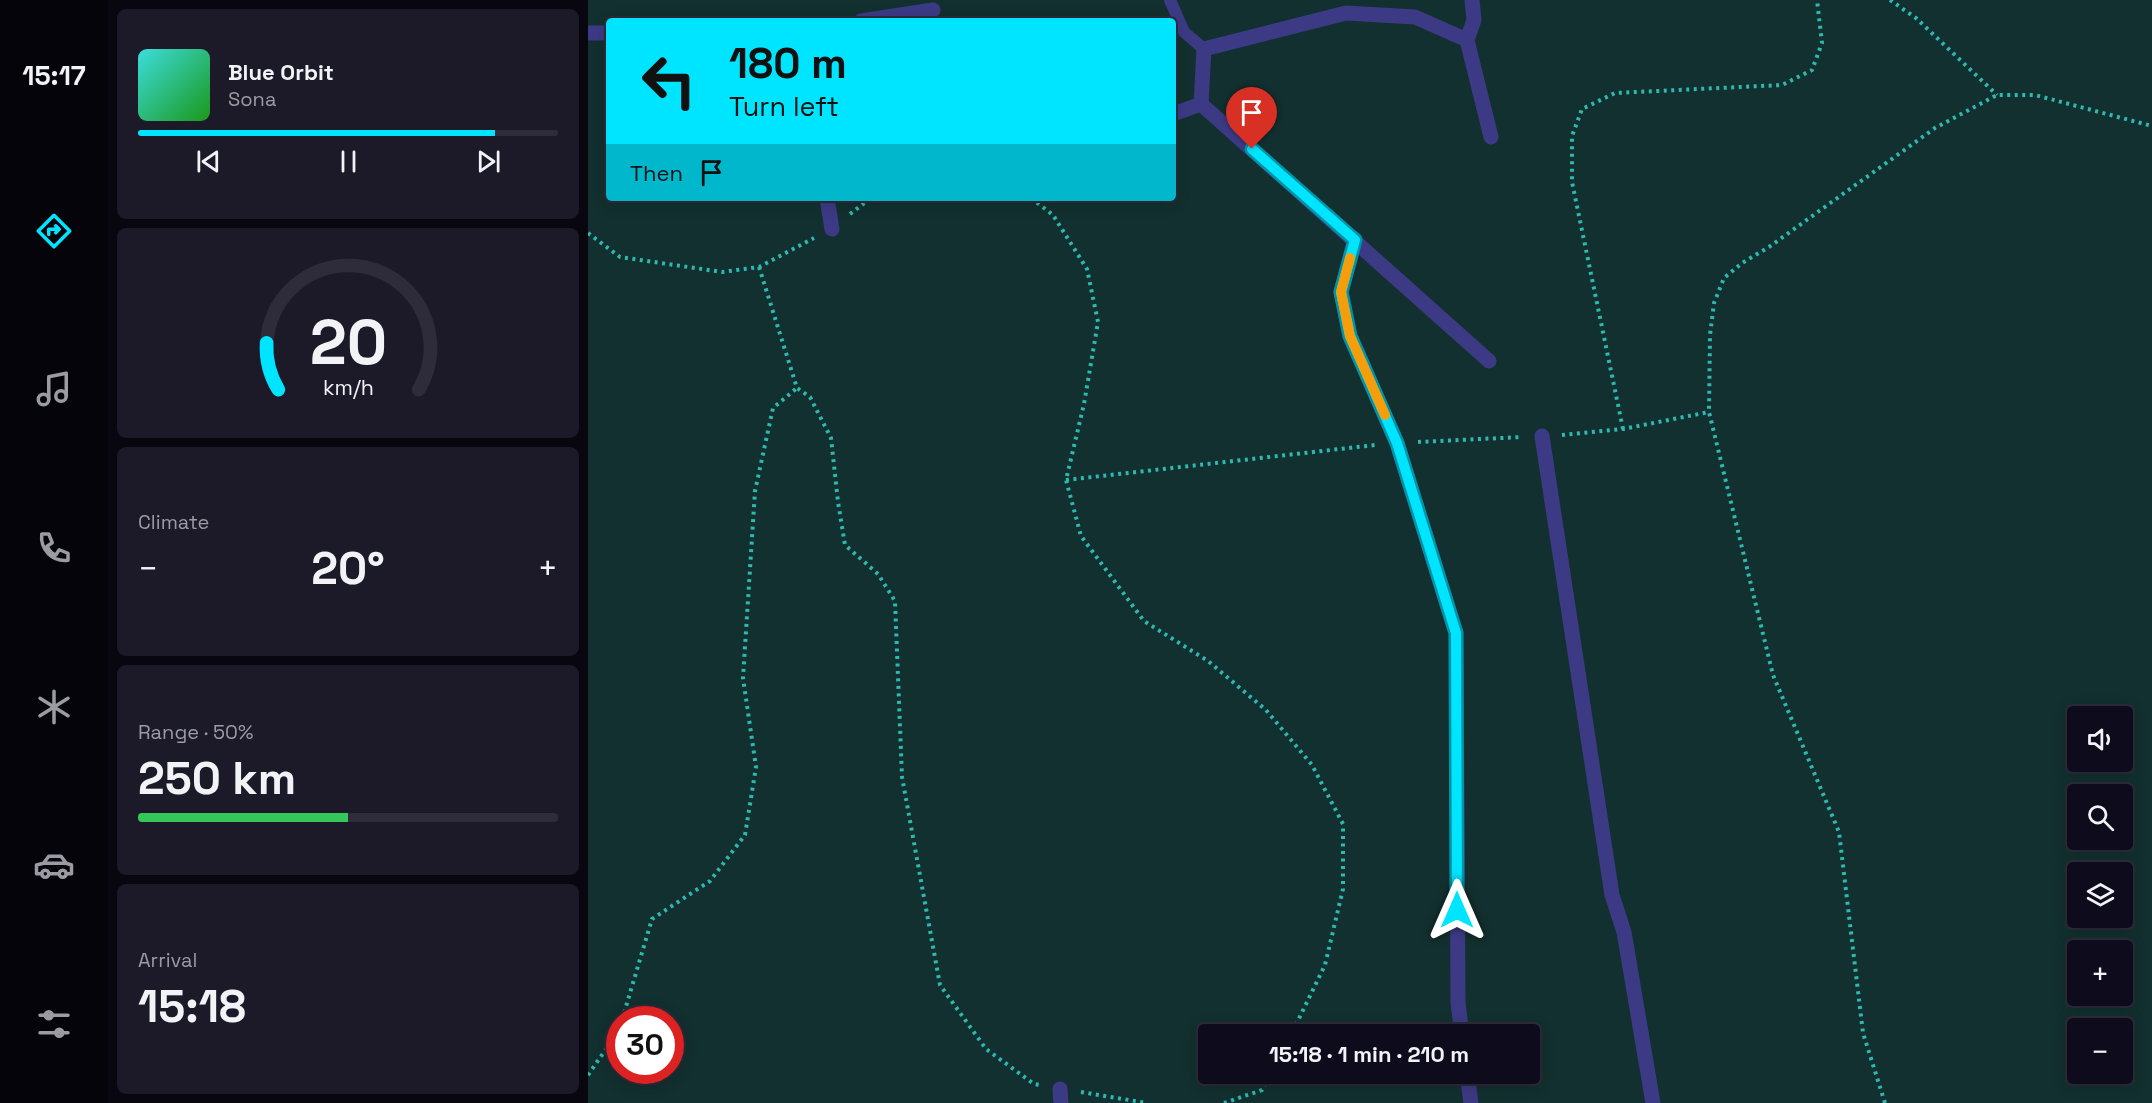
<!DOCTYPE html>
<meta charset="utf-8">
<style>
body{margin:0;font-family:"Space Grotesk",sans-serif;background:#1c1929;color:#f1f3f6;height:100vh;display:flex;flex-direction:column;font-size:22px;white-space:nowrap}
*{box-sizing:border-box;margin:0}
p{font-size:20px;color:#9b9ba3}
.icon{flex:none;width:33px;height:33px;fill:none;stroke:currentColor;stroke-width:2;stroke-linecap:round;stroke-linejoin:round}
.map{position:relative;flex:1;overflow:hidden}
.details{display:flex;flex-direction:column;gap:9px;padding:9px;background:#08060f;width:480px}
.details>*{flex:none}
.banner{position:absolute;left:18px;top:18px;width:570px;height:183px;border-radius:6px;box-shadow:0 3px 15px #0003,0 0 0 2px #2e2b3b;background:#00e5ff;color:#111;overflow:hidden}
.buttons{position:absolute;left:1479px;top:706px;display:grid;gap:12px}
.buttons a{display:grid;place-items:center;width:66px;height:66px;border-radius:6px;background:#0e0b1c;box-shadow:0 3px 15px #0003,0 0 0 2px #2e2b3b;font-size:30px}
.speed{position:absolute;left:18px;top:1006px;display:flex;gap:12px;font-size:30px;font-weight:700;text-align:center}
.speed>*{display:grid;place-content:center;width:78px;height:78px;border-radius:50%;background:#0e0b1c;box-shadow:0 3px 15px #0003,0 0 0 2px #2e2b3b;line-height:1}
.speed .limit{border:9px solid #d22;background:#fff;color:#111}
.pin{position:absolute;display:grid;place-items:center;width:51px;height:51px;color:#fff;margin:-62px -26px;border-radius:50% 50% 50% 0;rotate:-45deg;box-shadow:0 0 6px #0007}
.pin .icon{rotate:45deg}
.me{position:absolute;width:66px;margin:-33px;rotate:0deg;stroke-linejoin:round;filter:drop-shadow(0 0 4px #0008)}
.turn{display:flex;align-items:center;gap:21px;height:126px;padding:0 24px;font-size:27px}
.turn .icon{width:78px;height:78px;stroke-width:2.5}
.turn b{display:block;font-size:42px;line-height:51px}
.then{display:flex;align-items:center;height:57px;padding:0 24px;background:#0003;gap:12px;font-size:22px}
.big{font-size:45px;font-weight:600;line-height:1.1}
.details .tile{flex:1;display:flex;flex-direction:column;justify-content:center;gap:9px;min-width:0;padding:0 21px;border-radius:9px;background:#1c1929}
.details .dial{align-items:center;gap:0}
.dial svg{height:156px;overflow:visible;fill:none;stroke:#2e2b3b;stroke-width:7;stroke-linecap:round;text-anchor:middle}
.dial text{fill:#f1f3f6;stroke:none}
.song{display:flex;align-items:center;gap:18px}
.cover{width:72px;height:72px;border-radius:9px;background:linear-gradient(135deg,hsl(180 70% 55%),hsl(120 70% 35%))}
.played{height:6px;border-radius:3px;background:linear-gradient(90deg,#00e5ff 85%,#2e2b3b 85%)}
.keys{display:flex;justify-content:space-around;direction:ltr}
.heat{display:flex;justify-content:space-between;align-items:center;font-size:33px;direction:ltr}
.charge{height:9px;border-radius:4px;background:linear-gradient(90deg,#34c759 50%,#2e2b3b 0)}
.trip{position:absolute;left:610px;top:1024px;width:342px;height:60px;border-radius:6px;background:#0e0b1c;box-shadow:0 3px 15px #0003,0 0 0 2px #2e2b3b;font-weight:600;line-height:60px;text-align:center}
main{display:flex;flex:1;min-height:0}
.tab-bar{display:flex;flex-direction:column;width:108px;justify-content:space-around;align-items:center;background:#06040b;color:#9b9ba3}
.tab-bar .icon{width:42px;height:42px}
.tab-bar .current{color:#00e5ff}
.tab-bar b{font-size:27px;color:#f1f3f6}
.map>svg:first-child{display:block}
.green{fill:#12302f;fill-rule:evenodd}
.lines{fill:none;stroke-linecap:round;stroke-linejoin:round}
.path{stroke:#2fb8b0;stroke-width:4;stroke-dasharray:3 4.5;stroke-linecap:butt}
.service{stroke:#3d3a85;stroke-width:12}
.minor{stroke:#3d3a85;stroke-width:15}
.route-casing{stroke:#0095a6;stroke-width:15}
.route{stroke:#00e5ff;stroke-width:10}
.slow{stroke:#f59e0b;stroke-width:10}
</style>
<main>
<nav class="tab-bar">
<b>15:17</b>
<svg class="icon current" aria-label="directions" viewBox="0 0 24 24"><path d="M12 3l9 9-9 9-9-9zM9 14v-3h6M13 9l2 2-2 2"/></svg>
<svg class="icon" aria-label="music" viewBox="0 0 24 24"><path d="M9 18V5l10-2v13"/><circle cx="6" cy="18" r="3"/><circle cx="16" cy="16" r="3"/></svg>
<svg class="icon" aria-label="phone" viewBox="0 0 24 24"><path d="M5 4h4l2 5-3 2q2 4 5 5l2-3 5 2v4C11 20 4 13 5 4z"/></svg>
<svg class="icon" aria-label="climate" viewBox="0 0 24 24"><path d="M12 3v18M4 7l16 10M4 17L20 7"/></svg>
<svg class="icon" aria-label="car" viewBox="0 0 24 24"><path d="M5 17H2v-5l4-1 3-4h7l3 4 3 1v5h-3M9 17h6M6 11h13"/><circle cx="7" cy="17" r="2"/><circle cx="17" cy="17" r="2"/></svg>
<svg class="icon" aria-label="filters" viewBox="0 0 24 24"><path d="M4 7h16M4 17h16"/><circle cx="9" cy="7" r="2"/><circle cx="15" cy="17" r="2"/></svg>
</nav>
<section class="details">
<div class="tile">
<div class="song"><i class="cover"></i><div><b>Blue Orbit</b><p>Sona</p></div></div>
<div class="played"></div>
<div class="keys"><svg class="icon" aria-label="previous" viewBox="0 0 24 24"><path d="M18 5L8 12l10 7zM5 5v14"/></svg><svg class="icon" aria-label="pause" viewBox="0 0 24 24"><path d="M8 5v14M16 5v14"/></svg><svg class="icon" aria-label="next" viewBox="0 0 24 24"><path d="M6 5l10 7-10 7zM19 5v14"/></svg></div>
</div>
<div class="tile dial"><svg viewBox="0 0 100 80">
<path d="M14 69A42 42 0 1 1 86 69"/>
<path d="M14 69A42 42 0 0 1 8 45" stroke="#00e5ff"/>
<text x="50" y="56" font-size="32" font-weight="700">20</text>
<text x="50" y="72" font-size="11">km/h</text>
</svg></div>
<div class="tile"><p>Climate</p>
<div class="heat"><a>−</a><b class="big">20°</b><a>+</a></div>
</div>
<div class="tile"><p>Range · 50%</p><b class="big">250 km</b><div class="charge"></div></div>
<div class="tile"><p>Arrival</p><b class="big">15:18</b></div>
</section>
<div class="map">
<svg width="1564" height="1103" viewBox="0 0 1564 1103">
<rect width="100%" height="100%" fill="#130f26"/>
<path class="green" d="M0 0H1564V1103H0ZM21 21H585V198H21ZM1490 717H1534V762H1490ZM1490 795H1534V840H1490ZM1490 873H1534V918H1490ZM1490 951H1534V996H1490ZM32 1020H82V1071H32ZM1490 1029H1534V1074H1490ZM621 1035H942V1074H621Z"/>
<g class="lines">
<g class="path">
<path d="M1302 0 1328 18 1409 95"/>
<path d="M443 198 465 215 499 269 510 322 496 404 478 480 493 536 556 621 620 661 678 710 724 765 755 824V889L737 965 703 1035"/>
<path d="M262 214 283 198"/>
<path d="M0 233 32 257 134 272 171 267 226 238"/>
<path d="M171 267 209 388 222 397 243 438 250 502 257 545 290 574 307 601 314 777 352 985 398 1049 446 1084 453 1085"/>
<path d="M1035 429 984 182V136L994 109 1027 93 1194 85 1224 70 1234 43 1229 0"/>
<path d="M974 435 1035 429 1121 412"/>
<path d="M830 442 934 437"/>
<path d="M478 480 787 445"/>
<path d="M34 1020 64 919 122 881 157 835 168 767 155 678 167 491 185 408 209 388"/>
<path d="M0 1075 32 1029"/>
<path d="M493 1092 559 1103"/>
<path d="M636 1103 674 1090 682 1074"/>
<path d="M1297 1103 1275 1033 1251 832 1185 675 1121 412 1122 335 1126 303 1136 278 1154 263 1181 247 1347 128 1409 95H1447L1564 126"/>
</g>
<path class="service" d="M582 0 596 32 616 49"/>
<g class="minor">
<path d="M884 0 886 20 879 40 903 137"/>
<path d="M273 21 345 10"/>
<path d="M0 33H21"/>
<path d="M879 40 827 17 758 13 616 49 613 104 901 361"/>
<path d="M585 114 613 104"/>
<path d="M239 198 244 229"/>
<path d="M767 239 753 292 762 336 809 443 868 633 870 1003 874 1035"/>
<path d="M954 436 1024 895 1036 932 1065 1103"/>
<path d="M879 1074 883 1103"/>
<path d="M472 1089 473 1103"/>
</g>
</g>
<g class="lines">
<g class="route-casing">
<path id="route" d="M664 149 767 240 753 292 762 336 809 443 868 633 869 910"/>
</g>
<use href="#route" class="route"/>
<path class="slow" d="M762 258 753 292 762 336 797 415"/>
</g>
</svg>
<div class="buttons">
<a><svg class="icon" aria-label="sound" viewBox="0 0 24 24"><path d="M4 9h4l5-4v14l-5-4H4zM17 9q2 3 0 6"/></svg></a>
<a><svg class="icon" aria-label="search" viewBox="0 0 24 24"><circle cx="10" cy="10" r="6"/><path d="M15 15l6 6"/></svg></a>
<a><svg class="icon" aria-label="layers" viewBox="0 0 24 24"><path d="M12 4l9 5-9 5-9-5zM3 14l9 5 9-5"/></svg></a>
<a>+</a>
<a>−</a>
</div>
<div class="speed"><div class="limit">30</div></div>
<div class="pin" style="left:664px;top:149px;background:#d93025"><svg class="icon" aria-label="arrive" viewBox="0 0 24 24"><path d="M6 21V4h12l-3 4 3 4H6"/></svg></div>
<svg class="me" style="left:869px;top:910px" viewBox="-20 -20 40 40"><path d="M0-17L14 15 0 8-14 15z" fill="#00e5ff" stroke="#fff" stroke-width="4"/></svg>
<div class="trip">15:18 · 1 min · 210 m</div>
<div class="banner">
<div class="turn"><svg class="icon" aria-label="left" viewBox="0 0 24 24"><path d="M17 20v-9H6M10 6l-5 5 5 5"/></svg><div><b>180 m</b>Turn left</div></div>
<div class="then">Then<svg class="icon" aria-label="arrive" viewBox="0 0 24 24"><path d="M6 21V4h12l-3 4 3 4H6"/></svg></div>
</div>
</div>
</main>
